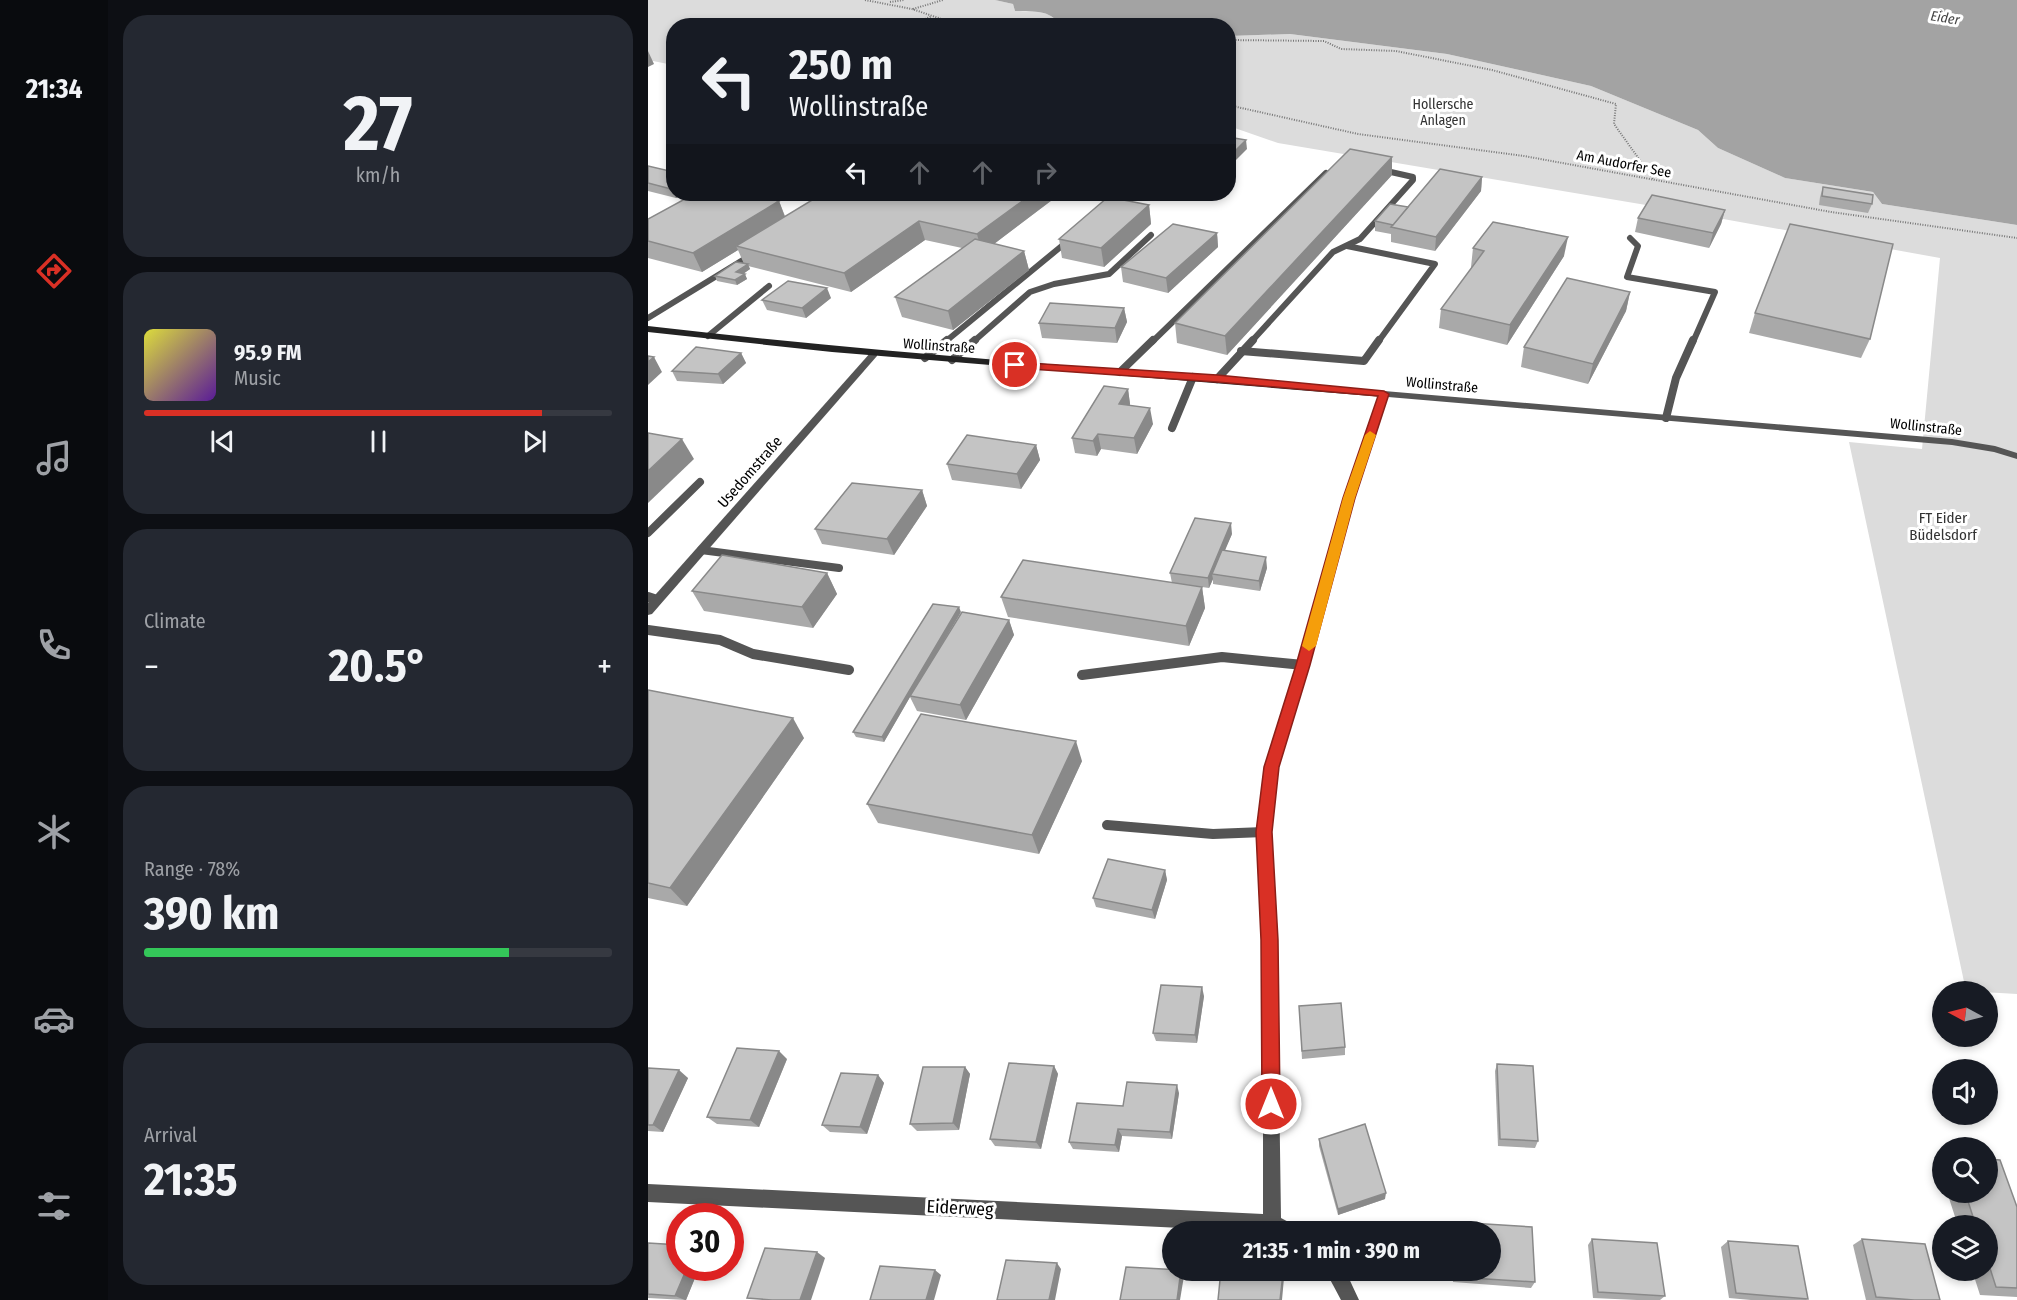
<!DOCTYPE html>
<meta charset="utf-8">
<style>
body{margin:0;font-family:"Fira Sans Condensed",sans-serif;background:#242831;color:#f1f3f6;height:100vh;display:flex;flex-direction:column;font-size:22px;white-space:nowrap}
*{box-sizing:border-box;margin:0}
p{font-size:20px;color:#9ea1a6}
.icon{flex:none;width:33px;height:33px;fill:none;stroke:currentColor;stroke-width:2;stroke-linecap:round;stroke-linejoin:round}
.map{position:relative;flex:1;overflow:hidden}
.panel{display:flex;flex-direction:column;gap:15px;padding:15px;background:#0d0f14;width:540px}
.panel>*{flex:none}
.top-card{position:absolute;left:18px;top:18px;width:570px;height:183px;border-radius:24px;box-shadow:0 3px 9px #0003;background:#171b24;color:#f1f3f6;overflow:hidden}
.needle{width:39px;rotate:277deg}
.tools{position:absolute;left:1284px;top:981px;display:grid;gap:12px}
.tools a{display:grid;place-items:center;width:66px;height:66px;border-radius:50%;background:#171b24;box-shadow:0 3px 9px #0003;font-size:30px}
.speed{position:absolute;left:18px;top:1203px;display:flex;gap:12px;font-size:30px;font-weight:700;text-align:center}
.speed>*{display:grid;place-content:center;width:78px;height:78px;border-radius:50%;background:#171b24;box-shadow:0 3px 9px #0003;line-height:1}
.speed .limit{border:9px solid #d22;background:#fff;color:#111}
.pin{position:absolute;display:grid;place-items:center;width:51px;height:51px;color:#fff;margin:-26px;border:3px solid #fff;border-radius:50%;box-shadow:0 2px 6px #0007}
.me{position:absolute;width:66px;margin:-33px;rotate:0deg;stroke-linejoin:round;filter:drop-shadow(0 0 4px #0008)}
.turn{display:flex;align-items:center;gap:21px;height:126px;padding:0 24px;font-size:27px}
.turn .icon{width:78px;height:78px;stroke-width:2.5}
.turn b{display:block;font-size:42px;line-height:51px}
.lanes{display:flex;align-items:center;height:57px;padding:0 24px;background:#0003;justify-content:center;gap:30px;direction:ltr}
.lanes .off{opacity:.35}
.big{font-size:45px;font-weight:700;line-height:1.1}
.panel .tile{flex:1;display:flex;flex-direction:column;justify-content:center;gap:9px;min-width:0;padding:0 21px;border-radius:24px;background:#242831}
.panel .dial{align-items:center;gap:0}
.dial b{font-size:78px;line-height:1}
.song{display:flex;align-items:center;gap:18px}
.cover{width:72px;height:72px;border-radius:9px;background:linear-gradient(135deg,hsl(60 70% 55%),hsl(270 70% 35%))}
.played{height:6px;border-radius:3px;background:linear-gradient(90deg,#d93025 85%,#363941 85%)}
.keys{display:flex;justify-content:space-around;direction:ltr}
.heat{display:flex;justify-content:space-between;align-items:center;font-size:33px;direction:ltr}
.charge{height:9px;border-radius:4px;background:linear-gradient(90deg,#34c759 78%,#363941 0)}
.trip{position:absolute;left:514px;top:1221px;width:339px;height:60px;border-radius:30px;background:#171b24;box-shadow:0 3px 9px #0003;font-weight:700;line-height:60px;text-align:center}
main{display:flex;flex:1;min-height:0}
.menu{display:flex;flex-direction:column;width:108px;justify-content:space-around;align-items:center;background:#090b0e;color:#9ea1a6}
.menu .icon{width:42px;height:42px}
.menu .on{color:#d93025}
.menu b{font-size:27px;color:#f1f3f6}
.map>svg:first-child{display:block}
.green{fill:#dcdcdc}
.water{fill:#a3a3a3}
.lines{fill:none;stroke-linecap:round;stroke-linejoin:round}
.path{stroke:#777;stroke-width:2;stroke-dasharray:1 1.5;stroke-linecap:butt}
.lane-far2{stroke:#555;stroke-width:6}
.lane-far1{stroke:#555;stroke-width:8}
.lane{stroke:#555;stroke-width:10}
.street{fill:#555;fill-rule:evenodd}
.secondary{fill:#222;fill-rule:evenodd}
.wall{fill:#a9a9a9}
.shaded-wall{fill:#898989}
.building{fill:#c4c4c4;stroke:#898989;stroke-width:1.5}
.route{fill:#d93025;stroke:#8d1f18;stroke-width:1.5}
.slow{fill:#f59e0b}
.labels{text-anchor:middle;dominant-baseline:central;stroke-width:6;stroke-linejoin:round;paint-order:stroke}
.far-water-label{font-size:14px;font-style:italic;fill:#444;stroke:#fff}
.far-park-label{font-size:14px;fill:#333;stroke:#fff}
.far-street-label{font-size:14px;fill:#000;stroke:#fff}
.street-label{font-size:15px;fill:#000;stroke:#fff}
.park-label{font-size:15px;fill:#333;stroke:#fff}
.near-street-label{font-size:18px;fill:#000;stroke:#fff}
</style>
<main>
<nav class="menu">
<b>21:34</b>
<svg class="icon on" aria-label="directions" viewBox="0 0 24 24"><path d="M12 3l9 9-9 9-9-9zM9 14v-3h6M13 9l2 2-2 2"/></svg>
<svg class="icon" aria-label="music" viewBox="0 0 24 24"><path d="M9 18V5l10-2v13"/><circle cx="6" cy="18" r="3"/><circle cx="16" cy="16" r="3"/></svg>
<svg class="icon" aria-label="phone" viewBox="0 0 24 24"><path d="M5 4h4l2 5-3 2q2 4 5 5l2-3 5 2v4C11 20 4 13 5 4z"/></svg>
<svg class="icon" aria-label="climate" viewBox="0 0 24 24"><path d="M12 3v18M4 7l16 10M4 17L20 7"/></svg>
<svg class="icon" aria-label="car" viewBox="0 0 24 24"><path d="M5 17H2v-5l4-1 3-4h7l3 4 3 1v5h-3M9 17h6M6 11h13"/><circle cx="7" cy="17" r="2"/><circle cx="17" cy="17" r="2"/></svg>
<svg class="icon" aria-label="filters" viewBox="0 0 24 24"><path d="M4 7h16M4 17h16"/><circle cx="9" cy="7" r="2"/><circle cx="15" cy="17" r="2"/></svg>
</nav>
<section class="panel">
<div class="tile dial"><b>27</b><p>km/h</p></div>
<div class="tile">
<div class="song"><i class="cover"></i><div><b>95.9 FM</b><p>Music</p></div></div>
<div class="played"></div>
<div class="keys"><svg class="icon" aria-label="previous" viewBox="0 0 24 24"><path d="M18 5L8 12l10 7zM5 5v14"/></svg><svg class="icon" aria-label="pause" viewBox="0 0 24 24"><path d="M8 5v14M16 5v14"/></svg><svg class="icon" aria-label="next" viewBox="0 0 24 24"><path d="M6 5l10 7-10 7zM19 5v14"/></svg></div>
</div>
<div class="tile"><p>Climate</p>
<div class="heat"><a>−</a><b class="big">20.5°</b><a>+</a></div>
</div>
<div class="tile"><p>Range · 78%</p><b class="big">390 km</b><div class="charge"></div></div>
<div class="tile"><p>Arrival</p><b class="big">21:35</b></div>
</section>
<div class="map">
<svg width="1369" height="1300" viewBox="0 0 1369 1300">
<rect width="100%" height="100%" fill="#fff"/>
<g class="green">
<path d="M0 0H347L365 4 367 11C387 12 400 9 413 25L290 26 272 19 258 26H26L25 65 0 60Z"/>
<path d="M642 34 799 54 943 86 1050 130 1070 148 1137 178 1225 192 1234 204 1369 225V994L1318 991 1201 442 1274 449 1292 258 998 205 630 143 581 126V36Z"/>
</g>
<path class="water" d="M347 0H1369V225L1234 204 1225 192 1137 178 1070 148 1050 130 943 86 799 54 642 34 581 36 580 26 413 25C400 9 387 12 367 11L365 4Z"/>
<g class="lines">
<g class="path">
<path d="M217 0 264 9 314 26"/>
<path d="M242 2 256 0"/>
<path d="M265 9 295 0"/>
<path d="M261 26 284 16"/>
<path d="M580 40 676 41 693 49 748 51 844 70 968 104 966 124 1006 180"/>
<path d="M580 105 710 134 876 156 1183 212 1369 238"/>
</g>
<g class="lane-far2">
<path d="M462 207 478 194"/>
<path d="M982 238 990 246 979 277 1067 292 1045 342"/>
<path d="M699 246 787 264 730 342"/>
<path d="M0 318 103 255"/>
<path d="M60 336 121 286"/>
<path d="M297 342 421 240"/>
<path d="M325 342 382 292 406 284 461 274 503 235"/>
<path d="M504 342 678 173"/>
<path d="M603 342 685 252 712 239 765 180V177L734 170"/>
</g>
<g class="lane-far1">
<path d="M593 351 716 361 731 340"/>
<path d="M277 358 299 340"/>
<path d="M304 360 327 340"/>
<path d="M472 372 505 340"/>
<path d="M569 379 605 340"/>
<path d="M1018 418 1028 378 1045 340"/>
<path d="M524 428 545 377"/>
<path d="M0 533 52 482"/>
<path d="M53 550 191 568"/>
</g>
<g class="lane">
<path d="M0 597 9 600"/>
<path d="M0 630 72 640 105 654 201 670"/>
<path d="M434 675 574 657 655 665"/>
<path d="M459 825 565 834 616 832"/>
</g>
<g class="street">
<path d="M226 351 229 352V356L4 614 0 615V603L223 352Z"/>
<path d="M736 391 1304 439 1347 446 1369 453V459L1346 452 1304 445 740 397 706 498 661 665 630 767 623 832 629 940 633 1218 648 1226 651 1232H616L0 1202V1184L615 1214V940L609 832 616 767 649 665 696 498 731 394Z"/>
<path d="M677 1270H697L711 1300H693Z"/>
</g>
<path class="secondary" d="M0 326C245 355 491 370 736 391L741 394 736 397 184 352 0 332Z"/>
</g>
<g class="wall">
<path d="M0 166 26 172V194H36L28 198 0 191Z"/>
<path d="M744 175 579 355 529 343 527 323Z"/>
<path d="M834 177 833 191 787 251 743 242V234L727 231V221Z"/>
<path d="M1175 187 1224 204 1220 213 1171 205 1172 197Z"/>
<path d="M412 194 346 244 376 251 381 270 305 330 254 317 247 297 314 248 277 240 203 292 100 266 102 269 96 273 99 279 89 285 69 281 67 276 96 264 90 250 54 272 0 258V219L131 201 137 216Z"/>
<path d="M501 205 503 224 456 267 414 258 411 239Z"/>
<path d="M1077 210 1073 224 1061 248 987 232 990 218Z"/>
<path d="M569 233 570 247 520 293 475 282 473 267Z"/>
<path d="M825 248 916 256 859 345 791 328 793 309 824 268 823 267Z"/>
<path d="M982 292 978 311 940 384 873 367 876 347Z"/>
<path d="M183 298 158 318 119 310 114 300Z"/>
<path d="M476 308 479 322 469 343 394 338 391 323Z"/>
<path d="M1107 313 1222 339 1213 358 1101 333Z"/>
<path d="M93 353 98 363 75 384 29 381 24 371Z"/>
<path d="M480 389 482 404V406L505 424 489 454 453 449 449 456 427 453 424 438Z"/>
<path d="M388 445 392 460 373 489 304 480 299 464Z"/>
<path d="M274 490 279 506 246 555 174 544 167 529Z"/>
<path d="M584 534 576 551 619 568 612 591 565 584V579L561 588 554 587 557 608 541 646 360 617 353 597 524 583 522 573Z"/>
<path d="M179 573 189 594 165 628 56 611 44 591Z"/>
<path d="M313 612 292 647 361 620 366 635 318 720 269 711 262 697 236 742 208 737 205 732Z"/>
<path d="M0 690 156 738 39 906 0 898Z"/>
<path d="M434 761 391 854 230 823 219 804Z"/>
<path d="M517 870 519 880 507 919 448 907 445 898Z"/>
<path d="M556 996 549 1043 508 1041 505 1033Z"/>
<path d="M651 1006 697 1047V1055L654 1059Z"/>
<path d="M139 1059 111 1127 69 1124 59 1117Z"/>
<path d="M849 1064 890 1141 887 1148 850 1146 847 1071Z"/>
<path d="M406 1066 410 1074 393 1149 347 1146 342 1139Z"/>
<path d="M317 1067 322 1074 311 1130 269 1131 262 1124Z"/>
<path d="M0 1068 40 1078 15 1132 0 1131Z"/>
<path d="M230 1075 236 1083 219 1134 182 1132 174 1125Z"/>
<path d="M531 1093 524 1139 474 1136 471 1152 425 1149 421 1142 475 1106Z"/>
<path d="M671 1139 737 1199 690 1215 671 1146Z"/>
<path d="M1294 1165V1178L1291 1168Z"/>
<path d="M1299 1192H1340L1369 1207V1297L1332 1295 1324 1270H1340V1226H1310Z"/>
<path d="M806 1222 884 1227 887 1282 883 1288 805 1282 804 1270H843V1232H804V1228Z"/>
<path d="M944 1239 1017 1296 1012 1300H989L945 1298 940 1245Z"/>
<path d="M1214 1239 1292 1300H1218L1205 1245Z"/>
<path d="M1080 1241 1160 1299 1158 1300H1103L1081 1298 1073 1247Z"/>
<path d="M0 1243 32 1268H51L38 1300 0 1298Z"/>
</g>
<g class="shaded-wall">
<path d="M0 51 6 64 0 67Z"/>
<path d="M598 140 599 149 582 166 581 157Z"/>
<path d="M744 157V175L579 355 577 336Z"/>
<path d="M834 177 833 191 787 251 788 237Z"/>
<path d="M26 194H36L28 198Z"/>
<path d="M384 194H412L334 253 329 234Z"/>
<path d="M131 201 138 220 88 246 90 250 54 272 45 253Z"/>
<path d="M501 205 503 224 456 267 453 248Z"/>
<path d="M1077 210 1073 224 1061 248 1065 233Z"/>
<path d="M271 221 277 240 203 292 196 273Z"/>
<path d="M569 233 570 247 520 293 518 278Z"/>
<path d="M920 237 916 256 859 345 862 325Z"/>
<path d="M376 251 381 270 305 330 300 311Z"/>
<path d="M100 264 102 269 91 277 88 272Z"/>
<path d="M97 274 99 279 89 285 87 280Z"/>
<path d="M179 288 183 298 158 318 154 308Z"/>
<path d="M982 292 978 311 940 384 945 364Z"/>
<path d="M476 308 479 322 469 343 467 328Z"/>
<path d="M93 353 98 363 75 384 70 374Z"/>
<path d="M6 357 14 372 0 385V362Z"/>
<path d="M480 389 482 404 473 420 471 404Z"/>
<path d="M502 408 505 424 489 454 486 438Z"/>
<path d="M450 434 453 449 449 456 445 441Z"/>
<path d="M34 439 46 459 0 503V471Z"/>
<path d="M388 445 392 460 373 489 369 474Z"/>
<path d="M274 490 279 506 246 555 239 539Z"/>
<path d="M583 523 584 534 567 574H564L565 579 561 588 560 578Z"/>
<path d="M618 557 619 568 612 591 611 581Z"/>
<path d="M179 573 189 594 165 628 154 607Z"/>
<path d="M554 587 557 608 541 646 538 626Z"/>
<path d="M311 607 313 612 263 696H262V697L236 742 234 737Z"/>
<path d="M361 620 366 635 318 720 312 705Z"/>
<path d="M145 718 156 738 39 906 22 888Z"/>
<path d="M428 741 434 761 391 854 384 835Z"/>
<path d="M517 870 519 880 507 919 504 910Z"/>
<path d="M554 987 556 996 549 1043 547 1035Z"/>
<path d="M131 1051 139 1059 111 1127 102 1120Z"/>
<path d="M406 1066 410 1074 393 1149 388 1142Z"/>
<path d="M317 1067 322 1074 311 1130 305 1123Z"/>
<path d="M31 1070 40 1078 15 1132 5 1125Z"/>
<path d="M230 1075 236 1083 219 1134 212 1127Z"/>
<path d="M529 1085 531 1093 524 1139 522 1132Z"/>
<path d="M470 1129 474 1136 471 1152 467 1145Z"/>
<path d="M738 1193 737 1199 690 1215V1209Z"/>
<path d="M169 1252 177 1258 163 1300H152Z"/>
<path d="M409 1263 413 1269 407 1300H401Z"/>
<path d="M39 1268H51L38 1300H37L27 1296Z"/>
<path d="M287 1270 293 1275 286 1300H278Z"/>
<path d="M533 1270 536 1276 532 1300H529Z"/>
<path d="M635 1273 636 1278 634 1300H632Z"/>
</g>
<g class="building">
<path d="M580 137 598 140 581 157 580 156Z"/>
<path d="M702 149 744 157 577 336 527 323Z"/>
<path d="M0 166 26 172V188L23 189 0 183Z"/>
<path d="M792 169 834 177 788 237 743 227Z"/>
<path d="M1175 187 1225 195 1224 204 1174 196Z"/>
<path d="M46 194H98L131 201 45 253 0 241V219Z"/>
<path d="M174 194H384L329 234 271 221 196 273 88 246Z"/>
<path d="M1004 195 1077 210 1065 233 990 218Z"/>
<path d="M460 197 501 205 453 248 411 239Z"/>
<path d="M742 204 760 207 745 225 727 221Z"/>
<path d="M845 222 920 237 862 325 793 309 836 251 825 248Z"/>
<path d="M525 224 569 233 518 278 473 267Z"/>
<path d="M1142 224 1245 244 1222 339 1107 313Z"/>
<path d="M327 239 376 251 300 311 247 297Z"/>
<path d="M88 262 100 264 88 272 97 274 87 280 67 276Z"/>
<path d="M919 278 982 292 945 364 876 347Z"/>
<path d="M140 281 179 288 154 308 114 300Z"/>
<path d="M402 303 476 308 467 328 391 323Z"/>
<path d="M48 347 93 353 70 374 24 371Z"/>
<path d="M0 356 6 357 0 362Z"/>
<path d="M456 386 480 389 471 404 502 408 486 438 450 434 445 441 424 438Z"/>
<path d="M0 433 34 439 0 471Z"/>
<path d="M319 435 388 445 369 474 299 464Z"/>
<path d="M204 483 274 490 239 539 167 529Z"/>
<path d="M547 518 583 523 560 578 522 573Z"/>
<path d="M574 550 618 557 611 581 564 574Z"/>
<path d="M74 555 179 573 154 607 44 591Z"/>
<path d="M375 560 554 587 538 626 353 597Z"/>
<path d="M285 604 311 607 234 737 205 732Z"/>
<path d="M314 612 361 620 312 705 262 696Z"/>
<path d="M0 690 145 718 22 888 0 883Z"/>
<path d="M273 714 428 741 384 835 219 804Z"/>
<path d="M460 859 517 870 504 910 445 898Z"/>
<path d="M513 985 554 987 547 1035 505 1033Z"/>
<path d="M693 1003 697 1047 654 1051 651 1006Z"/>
<path d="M89 1048 131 1051 102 1120 59 1117Z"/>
<path d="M361 1063 406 1066 388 1142 342 1139Z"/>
<path d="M849 1064 885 1066 890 1141 852 1139Z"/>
<path d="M275 1067H317L305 1123 262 1124Z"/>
<path d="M0 1068 31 1070 5 1125H0Z"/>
<path d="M193 1073 230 1075 212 1127 174 1125Z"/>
<path d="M479 1082 529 1085 522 1132 470 1129 467 1145 421 1142 429 1103 475 1106Z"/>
<path d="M717 1124 738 1193 690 1209 671 1139Z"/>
<path d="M1340 1159 1352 1160 1369 1207V1288L1348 1287 1340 1262V1226H1328L1317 1192H1340Z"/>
<path d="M806 1222 884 1227 887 1282 807 1277 806 1270H843V1232H806Z"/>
<path d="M944 1239 1009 1243 1017 1296 950 1292Z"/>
<path d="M1214 1239 1277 1244 1292 1300H1266L1228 1297Z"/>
<path d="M1080 1241 1150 1246 1160 1299 1088 1293Z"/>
<path d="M0 1243 32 1245V1268H39L27 1296 0 1294Z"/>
<path d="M117 1248 169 1252 152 1300H124L99 1298Z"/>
<path d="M358 1260 409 1263 401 1300H349Z"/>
<path d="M232 1266 287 1270 278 1300H222Z"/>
<path d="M478 1267 533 1270 529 1300H472Z"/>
<path d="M573 1270H602L635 1273 632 1300H570Z"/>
</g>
<path class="route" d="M363 362 569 375 736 391 741 394 707 498 662 665 631 767 624 832 630 940 632 1104 630 1111 623 1114 616 1111 614 1104 613 940 608 832 616 767 648 665 695 498 730 396 569 382 367 368 363 367Z"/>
<path class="slow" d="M722 431 728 435 707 498 668 646 661 651 654 646 695 498 717 435Z"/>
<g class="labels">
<g class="far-water-label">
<text transform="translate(1297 18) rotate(9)">Eider</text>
</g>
<g class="far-park-label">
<text x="795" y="104">Hollersche<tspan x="795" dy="16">Anlagen</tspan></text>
</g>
<g class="far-street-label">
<text transform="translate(976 164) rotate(11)">Am Audorfer See</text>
<text transform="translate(291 346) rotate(4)">Wollinstraße</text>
<text transform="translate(794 385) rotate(5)">Wollinstraße</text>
<text transform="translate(1278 427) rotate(6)">Wollinstraße</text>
</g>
<g class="street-label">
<text transform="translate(102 472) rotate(-49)">Usedomstraße</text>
</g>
<g class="park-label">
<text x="1295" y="518">FT Eider<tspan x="1295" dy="17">Büdelsdorf</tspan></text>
</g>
<g class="near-street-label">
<text transform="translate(312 1208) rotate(3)">Eiderweg</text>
</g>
</g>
</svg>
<div class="tools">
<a><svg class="needle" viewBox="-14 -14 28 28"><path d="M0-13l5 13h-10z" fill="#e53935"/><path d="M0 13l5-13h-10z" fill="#9ea1a6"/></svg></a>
<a><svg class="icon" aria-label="sound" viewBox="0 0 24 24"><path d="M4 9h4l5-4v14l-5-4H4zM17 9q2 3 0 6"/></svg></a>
<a><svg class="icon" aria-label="search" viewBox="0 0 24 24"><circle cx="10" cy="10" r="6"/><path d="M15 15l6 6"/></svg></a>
<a><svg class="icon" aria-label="layers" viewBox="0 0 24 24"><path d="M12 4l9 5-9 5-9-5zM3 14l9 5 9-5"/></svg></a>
</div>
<div class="speed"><div class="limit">30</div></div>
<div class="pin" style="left:367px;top:365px;background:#d93025"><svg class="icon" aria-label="arrive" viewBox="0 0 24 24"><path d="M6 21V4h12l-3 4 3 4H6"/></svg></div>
<svg class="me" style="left:623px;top:1104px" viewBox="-20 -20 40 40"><circle r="17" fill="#d93025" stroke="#fff" stroke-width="3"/><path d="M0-11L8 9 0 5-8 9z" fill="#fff"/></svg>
<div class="trip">21:35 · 1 min · 390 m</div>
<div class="top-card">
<div class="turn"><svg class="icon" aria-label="left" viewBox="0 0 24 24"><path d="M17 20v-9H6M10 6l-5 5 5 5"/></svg><div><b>250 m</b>Wollinstraße</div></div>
<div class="lanes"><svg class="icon" aria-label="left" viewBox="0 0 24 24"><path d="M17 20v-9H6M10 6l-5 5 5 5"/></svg><svg class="icon off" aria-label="ahead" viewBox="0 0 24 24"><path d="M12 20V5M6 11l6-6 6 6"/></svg><svg class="icon off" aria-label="ahead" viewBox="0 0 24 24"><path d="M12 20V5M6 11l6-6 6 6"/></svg><svg class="icon off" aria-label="right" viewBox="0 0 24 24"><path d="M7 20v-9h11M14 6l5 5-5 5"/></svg></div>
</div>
</div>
</main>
